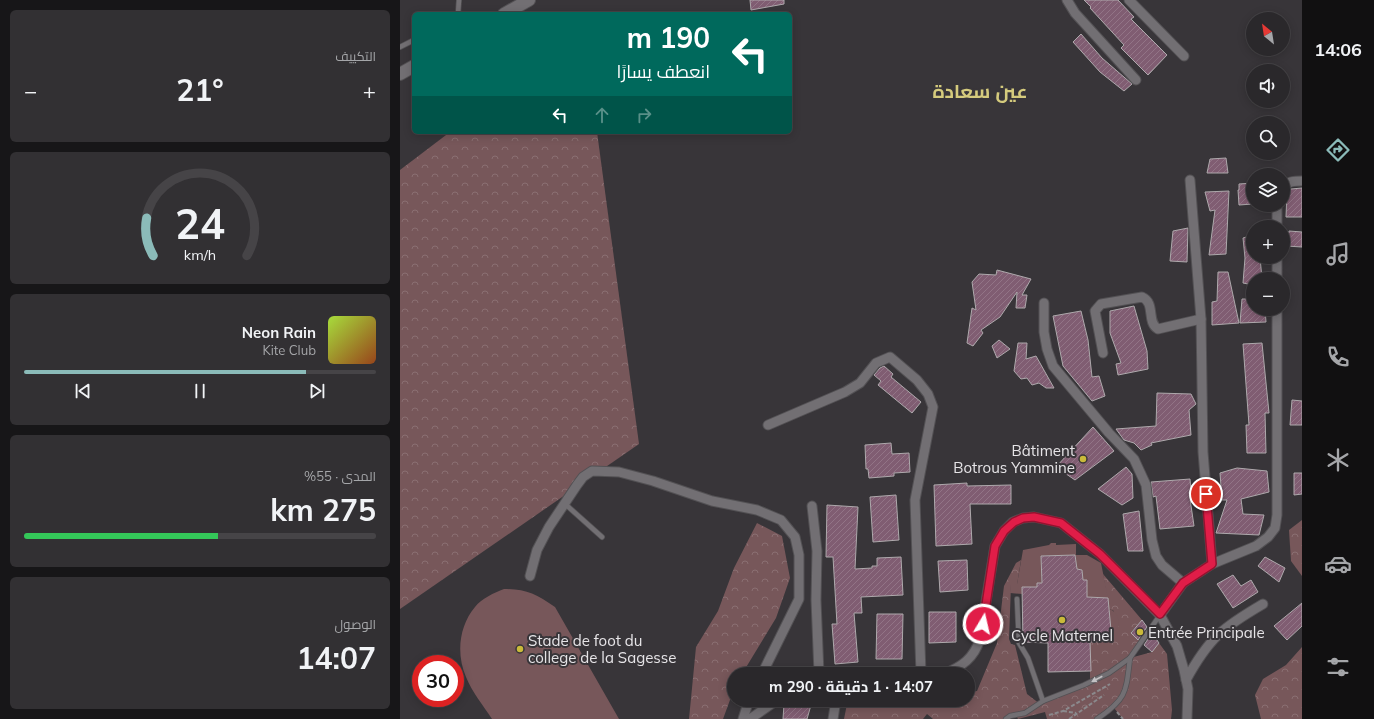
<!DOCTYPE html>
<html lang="ar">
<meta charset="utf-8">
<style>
body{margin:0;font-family:Mulish,Cairo,sans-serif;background:#323033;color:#f1f3f6;direction:rtl;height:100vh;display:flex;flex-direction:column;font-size:15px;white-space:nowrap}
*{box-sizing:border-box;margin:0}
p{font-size:13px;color:#a5a6a9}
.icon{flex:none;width:22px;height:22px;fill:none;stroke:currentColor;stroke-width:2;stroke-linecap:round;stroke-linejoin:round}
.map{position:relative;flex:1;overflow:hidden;direction:ltr}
.side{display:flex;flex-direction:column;gap:10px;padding:10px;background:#171618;width:400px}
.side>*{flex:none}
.hud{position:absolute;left:12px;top:12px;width:380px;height:122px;border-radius:6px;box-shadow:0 2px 10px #0003,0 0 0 1px #464447;direction:rtl;background:#00695c;color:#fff;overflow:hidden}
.needle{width:26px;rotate:330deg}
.buttons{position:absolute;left:846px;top:12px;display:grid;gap:8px}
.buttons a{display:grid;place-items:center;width:44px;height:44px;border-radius:50%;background:#2a282b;box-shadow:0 2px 10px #0003,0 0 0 1px #464447;font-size:20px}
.speed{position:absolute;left:12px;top:655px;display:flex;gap:8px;font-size:20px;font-weight:700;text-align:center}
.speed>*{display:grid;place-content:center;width:52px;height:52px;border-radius:50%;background:#2a282b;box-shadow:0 2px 10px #0003,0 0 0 1px #464447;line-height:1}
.speed .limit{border:6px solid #d22;background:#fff;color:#111}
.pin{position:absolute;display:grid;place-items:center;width:34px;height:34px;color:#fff;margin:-17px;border:2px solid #fff;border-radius:50%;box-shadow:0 1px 4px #0007}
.me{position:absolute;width:44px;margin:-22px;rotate:9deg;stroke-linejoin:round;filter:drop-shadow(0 0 3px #0008)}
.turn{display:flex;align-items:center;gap:14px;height:84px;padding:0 16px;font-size:18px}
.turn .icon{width:52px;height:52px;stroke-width:2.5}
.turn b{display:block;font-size:28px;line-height:34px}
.lanes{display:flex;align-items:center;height:38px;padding:0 16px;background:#0003;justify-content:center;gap:20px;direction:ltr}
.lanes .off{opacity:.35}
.big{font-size:30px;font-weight:700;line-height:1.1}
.side .widget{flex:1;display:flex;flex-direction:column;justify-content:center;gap:6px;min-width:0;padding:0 14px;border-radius:6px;background:#323033}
.side .dial{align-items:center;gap:0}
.dial svg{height:104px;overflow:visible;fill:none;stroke:#464447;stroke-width:7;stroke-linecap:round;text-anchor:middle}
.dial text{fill:#f1f3f6;stroke:none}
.song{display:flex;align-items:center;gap:12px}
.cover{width:48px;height:48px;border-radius:6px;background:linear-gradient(135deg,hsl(80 70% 55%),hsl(20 70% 35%))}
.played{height:4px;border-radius:2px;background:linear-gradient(90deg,#8bbbb9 80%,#464447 80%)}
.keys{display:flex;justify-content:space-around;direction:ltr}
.heat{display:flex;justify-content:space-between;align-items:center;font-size:22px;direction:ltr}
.charge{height:6px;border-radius:3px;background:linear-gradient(90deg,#34c759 55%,#464447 0)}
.trip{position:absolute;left:327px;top:667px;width:248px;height:40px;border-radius:20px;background:#2a282b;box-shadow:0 2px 10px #0003,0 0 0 1px #464447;font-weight:700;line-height:40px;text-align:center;direction:rtl}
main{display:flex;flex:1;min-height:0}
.dock{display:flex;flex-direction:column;width:72px;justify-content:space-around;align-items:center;background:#111011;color:#a5a6a9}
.dock .icon{width:28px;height:28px}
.dock .on{color:#8bbbb9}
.dock b{font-size:18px;color:#f1f3f6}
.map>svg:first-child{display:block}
.forest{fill:url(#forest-crowns)}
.park{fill:#77575a}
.building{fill:url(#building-hatch);stroke:#aea9ac}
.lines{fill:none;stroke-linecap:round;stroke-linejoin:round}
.service-casing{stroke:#535154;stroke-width:6}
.minor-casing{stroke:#535154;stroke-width:11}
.tertiary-casing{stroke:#535154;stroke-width:14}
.path{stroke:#8b898c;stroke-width:2;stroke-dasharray:4 2;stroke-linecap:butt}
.service{stroke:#726f73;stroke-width:4.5}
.minor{stroke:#726f73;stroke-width:9}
.tertiary{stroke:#726f73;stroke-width:12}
.oneway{fill:#c3c1c4}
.route-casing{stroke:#92132f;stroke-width:10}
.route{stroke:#e11d48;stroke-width:7}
.poi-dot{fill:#caba3a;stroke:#383539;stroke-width:1.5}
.labels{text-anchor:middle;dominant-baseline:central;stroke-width:4;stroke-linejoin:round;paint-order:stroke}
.poi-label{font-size:15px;fill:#e6e4e7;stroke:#383539;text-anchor:start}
.district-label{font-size:19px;font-weight:bold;fill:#d5cb7d;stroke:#383539}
</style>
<main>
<nav class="dock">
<b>14:06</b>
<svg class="icon on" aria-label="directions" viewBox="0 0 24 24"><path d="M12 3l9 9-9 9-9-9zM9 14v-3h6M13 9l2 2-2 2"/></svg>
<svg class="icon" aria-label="music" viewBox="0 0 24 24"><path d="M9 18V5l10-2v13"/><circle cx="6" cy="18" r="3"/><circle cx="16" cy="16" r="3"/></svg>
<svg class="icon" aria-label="phone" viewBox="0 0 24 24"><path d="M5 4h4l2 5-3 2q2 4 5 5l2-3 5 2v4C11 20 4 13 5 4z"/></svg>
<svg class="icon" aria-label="climate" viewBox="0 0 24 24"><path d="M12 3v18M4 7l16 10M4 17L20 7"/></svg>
<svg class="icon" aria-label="car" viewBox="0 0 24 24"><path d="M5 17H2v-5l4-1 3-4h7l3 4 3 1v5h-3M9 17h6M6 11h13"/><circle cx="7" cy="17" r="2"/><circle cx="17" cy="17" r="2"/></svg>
<svg class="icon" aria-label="filters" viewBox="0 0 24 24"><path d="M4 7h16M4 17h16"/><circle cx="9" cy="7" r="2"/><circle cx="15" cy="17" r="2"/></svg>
</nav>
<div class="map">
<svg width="902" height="719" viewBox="0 0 902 719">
<defs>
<pattern id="forest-crowns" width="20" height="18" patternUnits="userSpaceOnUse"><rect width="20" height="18" fill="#77575a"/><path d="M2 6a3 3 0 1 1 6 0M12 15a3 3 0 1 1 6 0" fill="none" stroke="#8a6f72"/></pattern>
<pattern id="building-hatch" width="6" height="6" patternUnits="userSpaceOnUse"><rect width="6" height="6" fill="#805d72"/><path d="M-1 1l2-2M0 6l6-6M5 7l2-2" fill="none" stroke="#927486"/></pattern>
</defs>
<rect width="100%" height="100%" fill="#383539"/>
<g class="forest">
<path d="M50 132H197L239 444 0 609V170Z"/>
<path d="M902 520V576L891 561 889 530Z"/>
<path d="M357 523 382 536 390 578 376 618 342 674H334V689L323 719H289L296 647 318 611 334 568Z"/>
<path d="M621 560 617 585H611L609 639 611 644 615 645 627 694 640 704 690 682V642L711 632 714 611 709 609 703 574 742 620 731 632 742 643 730 658 752 652 759 643 767 654 772 710 771 719H723L714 708 697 719H647L645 712 618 719 616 715 609 719H533L527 714 523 719H444L447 704 486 700H568V692L577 691 597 643 604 586 616 563Z"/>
<path d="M902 647V719H861L855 695 863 679 886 665Z"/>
</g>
<g class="park">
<path d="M651 543H656V545L676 544V555H687L701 563 708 598 687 599V580H683L682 570 677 569 675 555 641 556 642 587 622 594 610 593 611 584H617L623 550 649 545Z"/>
<path d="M104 589C126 589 136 594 155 607L219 719H92C83 705 72 692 66 677 56 654 59 626 75 607 82 598 94 593 104 589Z"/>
<path d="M709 609C718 612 718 617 719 625L716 630 711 632Z"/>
</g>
<g class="building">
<path d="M350 0H384V4L351 10Z"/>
<path d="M684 0H718L734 17 731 19 767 55 748 75 721 48 724 45 690 8 691 7Z"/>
<path d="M681 34 702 58 732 84 724 91 700 72 673 42Z"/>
<path d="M826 158 828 173H807L810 159Z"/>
<path d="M853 183V204L839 205 838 190H839V184Z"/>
<path d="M902 188V217H886L887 192 891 189Z"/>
<path d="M829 191 826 254 809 255 815 210 810 211 805 192Z"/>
<path d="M788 228 787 262 770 261 773 231Z"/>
<path d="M889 231 902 232V247L886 246Z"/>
<path d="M853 235V257H860L862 279H853V285L843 283 845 258 843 238Z"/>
<path d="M597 270 631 279 622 295H627L625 308H616L617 292 600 317 581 330 583 333 573 346 567 343 572 308 576 310 572 282 579 274 596 275Z"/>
<path d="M818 272H828L839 323 812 325V302L817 301Z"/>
<path d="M842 299H853V309H865L866 322 840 323Z"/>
<path d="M734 306 747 351 748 369 718 375 716 364 721 363 710 333V311Z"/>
<path d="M681 311 688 340 692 377 699 376 705 396 692 401 663 366 653 316Z"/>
<path d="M599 340 610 349 597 358 592 346Z"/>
<path d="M618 343H627L626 359 636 356 654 388H646L639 383 632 385 627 378 621 379 614 371Z"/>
<path d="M862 343 869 413H865L866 453H847L846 425H849L843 344Z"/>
<path d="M484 366 493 374 491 377 521 402 512 413 478 385 481 381 474 375 480 368Z"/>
<path d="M757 393 791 394 796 404 789 410 791 435 751 443 752 445 741 450 734 443 724 440 716 429 756 426Z"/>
<path d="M892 400 902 401V425H890Z"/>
<path d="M693 427 714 451 675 480 656 467Z"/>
<path d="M491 443 492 454 509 453 510 472 494 473V476L469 478 468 469H466L465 445Z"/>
<path d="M726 467 732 474 733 498 722 505 698 489Z"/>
<path d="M837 468 867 471 869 492 841 499 843 514 864 515 859 535 816 533 827 500H822L820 473Z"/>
<path d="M894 473H902V494L894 495Z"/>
<path d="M790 479 791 492H789L794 526 760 529 756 496 753 497 751 482Z"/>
<path d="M567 483V486L611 485V504H570L572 544 536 546 534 485Z"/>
<path d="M496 495 499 540 473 542 470 497Z"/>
<path d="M427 505 458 507 455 569 472 568V566H477V558L501 557 503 595 461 597 462 613H454L458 662 435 664 432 624H437L433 557H426Z"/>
<path d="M739 511 743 551H728L723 514Z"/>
<path d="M675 555 677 569 682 570 683 580H687V597L708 598 712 641 690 642 691 671 648 672V643L623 642 622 587H637V583H642L641 556Z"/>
<path d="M865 557 885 568 879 582 858 566Z"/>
<path d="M567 560 568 590 540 592 538 561Z"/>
<path d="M833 575 841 586 851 580 858 592 833 608 817 584Z"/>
<path d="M902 603V626L887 640 874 626Z"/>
<path d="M529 612H556V642L529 643Z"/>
<path d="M477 614H503L502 659H476Z"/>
<path d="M742 620 747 627 738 640 731 633Z"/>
<path d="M752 633 759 643 752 652 744 645Z"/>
<path d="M384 704 411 705 407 719H383Z"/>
</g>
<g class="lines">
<g class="service-casing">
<g id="service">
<path d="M58 14 59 0"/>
<path d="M0 47 14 40"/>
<path d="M164 503 202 537"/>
<path d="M617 599 619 643 628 658 643 701"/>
<path d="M606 719 610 716 625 713 643 701 684 685 709 673 730 658 760 615"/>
<path d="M697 719C727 699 726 692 730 658"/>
</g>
</g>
<g class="minor-casing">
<g id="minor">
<path d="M667 0 675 13 736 80"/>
<path d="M729 0 784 56"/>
<path d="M790 180 801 319 803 452 812 564"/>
<path d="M883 187C888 181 895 181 902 181"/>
<path d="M877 227V205"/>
<path d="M877 279V257"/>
<path d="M644 303V332L647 349 653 366 709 433 734 459 746 485 752 540 756 556 762 565 783 583"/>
<path d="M703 353 695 311 701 304 742 297C756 303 746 322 758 329L801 319"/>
<path d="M368 425 445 392 460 383 476 363 490 357 517 380 528 394 533 407 515 500 521 674"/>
<path d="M412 506 417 551 416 600 419 674"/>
<path d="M130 576 137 550 149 527 177 485 183 477 192 471 219 472 253 481 312 501 357 510 381 520 395 537 399 555V599L362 674"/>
<path d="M760 615 783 583 812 564 856 546 868 537 875 528 877 515V309"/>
<path d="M543 674C562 667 574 658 580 639L595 546 604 531 613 522 623 518 634 517 661 523 700 554 760 615 777 646 784 670 788 689 787 719"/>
<path d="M786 680C809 638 822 628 863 604"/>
<path d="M343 719 349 700"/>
<path d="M350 719 377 700"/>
<path d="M433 719 436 700"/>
</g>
</g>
<g class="tertiary-casing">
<g id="tertiary">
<path d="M104 14 129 0"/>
<path d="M0 74 14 66"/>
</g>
</g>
<g class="path">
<path d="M663 711 676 713"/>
<path d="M717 712 723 719"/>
<path d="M649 715 663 711 710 684"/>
<path d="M669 719 704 695"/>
</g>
<use href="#service" class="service"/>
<use href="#minor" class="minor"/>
<use href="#tertiary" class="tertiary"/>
</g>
<defs><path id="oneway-solid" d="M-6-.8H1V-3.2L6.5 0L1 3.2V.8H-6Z"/></defs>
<use class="oneway" href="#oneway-solid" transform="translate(697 679) rotate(153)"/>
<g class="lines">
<g class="route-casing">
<path id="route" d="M583 624 595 546 604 531 614 522 623 518 634 517 661 523 700 554 760 614 783 583 812 564 806 494"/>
</g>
<use href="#route" class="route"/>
</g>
<g class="poi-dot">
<circle cx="683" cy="459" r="4"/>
<circle cx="662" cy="620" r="4"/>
<circle cx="740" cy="632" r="4"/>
<circle cx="120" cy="649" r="4"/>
</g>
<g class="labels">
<g class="poi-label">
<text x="675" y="450" text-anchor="end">Bâtiment<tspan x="675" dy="17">Botrous Yammine</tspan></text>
<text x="748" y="632">Entrée Principale</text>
<text x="662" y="635" text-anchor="middle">Cycle Maternel</text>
<text x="128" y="640">Stade de foot du<tspan x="128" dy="17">college de la Sagesse</tspan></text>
</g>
<g class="district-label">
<text x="580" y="91">عين سعادة</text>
</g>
</g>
</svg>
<div class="buttons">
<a><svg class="needle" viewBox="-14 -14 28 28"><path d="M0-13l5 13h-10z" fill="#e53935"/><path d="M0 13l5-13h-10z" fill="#a5a6a9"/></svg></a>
<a><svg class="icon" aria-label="sound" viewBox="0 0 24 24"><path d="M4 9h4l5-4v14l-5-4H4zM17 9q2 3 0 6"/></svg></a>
<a><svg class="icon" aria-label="search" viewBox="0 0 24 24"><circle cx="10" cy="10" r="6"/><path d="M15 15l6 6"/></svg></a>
<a><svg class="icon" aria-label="layers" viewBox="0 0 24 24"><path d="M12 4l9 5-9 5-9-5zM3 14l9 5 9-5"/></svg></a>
<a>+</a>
<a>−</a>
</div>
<div class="speed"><div class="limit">30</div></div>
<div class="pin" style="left:806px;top:494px;background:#d93025"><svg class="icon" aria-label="arrive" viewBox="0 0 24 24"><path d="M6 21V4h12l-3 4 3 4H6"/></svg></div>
<svg class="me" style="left:583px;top:624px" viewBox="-20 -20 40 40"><circle r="17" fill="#e11d48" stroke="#fff" stroke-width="3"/><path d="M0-11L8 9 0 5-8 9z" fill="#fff"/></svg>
<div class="trip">14:07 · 1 دقيقة · 290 m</div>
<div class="hud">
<div class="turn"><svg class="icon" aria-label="left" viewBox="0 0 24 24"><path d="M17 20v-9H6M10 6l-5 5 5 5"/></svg><div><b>190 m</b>انعطف يسارًا</div></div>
<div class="lanes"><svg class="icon" aria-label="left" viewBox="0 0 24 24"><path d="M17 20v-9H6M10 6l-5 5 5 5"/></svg><svg class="icon off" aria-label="ahead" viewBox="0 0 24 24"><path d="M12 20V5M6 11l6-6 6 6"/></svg><svg class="icon off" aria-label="right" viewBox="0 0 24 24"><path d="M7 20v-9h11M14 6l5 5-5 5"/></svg></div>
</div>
</div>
<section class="side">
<div class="widget"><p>التكييف</p>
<div class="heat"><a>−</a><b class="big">21°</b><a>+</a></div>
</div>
<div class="widget dial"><svg viewBox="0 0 100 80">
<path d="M14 69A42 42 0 1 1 86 69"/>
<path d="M14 69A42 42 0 0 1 9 40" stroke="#8bbbb9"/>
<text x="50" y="56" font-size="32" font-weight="700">24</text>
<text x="50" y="72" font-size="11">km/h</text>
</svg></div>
<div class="widget">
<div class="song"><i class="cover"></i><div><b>Neon Rain</b><p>Kite Club</p></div></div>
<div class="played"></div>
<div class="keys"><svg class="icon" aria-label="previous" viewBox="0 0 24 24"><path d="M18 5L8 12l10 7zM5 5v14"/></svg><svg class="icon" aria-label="pause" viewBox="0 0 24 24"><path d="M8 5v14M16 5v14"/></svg><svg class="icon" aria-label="next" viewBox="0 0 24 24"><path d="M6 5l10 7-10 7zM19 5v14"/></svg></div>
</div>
<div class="widget"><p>المدى · 55%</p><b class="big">275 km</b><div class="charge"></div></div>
<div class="widget"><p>الوصول</p><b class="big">14:07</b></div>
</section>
</main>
